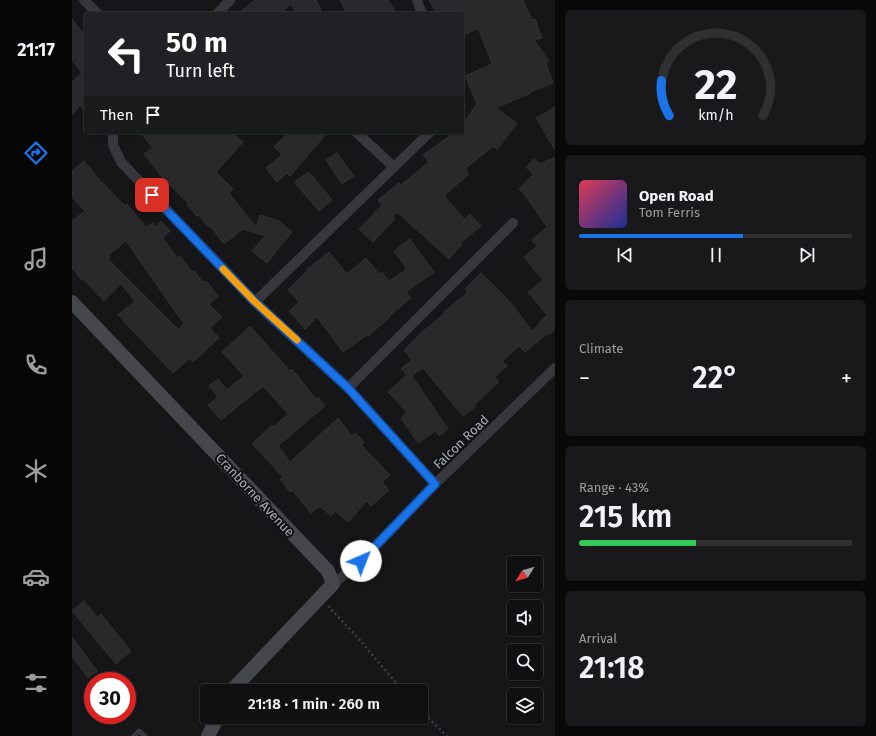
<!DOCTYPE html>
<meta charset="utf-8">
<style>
body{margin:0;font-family:"Fira Sans",sans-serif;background:#19191b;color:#f1f3f6;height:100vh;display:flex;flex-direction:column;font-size:15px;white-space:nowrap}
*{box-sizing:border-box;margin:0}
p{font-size:13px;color:#9c9d9f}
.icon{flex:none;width:22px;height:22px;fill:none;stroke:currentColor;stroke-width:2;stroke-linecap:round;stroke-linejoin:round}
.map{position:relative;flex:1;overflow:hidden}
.side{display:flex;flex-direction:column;gap:10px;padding:10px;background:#09090a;width:321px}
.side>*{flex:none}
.banner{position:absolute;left:12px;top:12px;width:380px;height:122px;border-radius:4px;box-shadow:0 1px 3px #0004,0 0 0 1px #303032;background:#202124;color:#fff;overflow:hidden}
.needle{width:26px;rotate:233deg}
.fabs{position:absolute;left:435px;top:556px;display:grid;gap:8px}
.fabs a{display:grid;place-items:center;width:36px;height:36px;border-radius:4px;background:#101012;box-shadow:0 1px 3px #0004,0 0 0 1px #303032;font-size:20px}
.speed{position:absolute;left:12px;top:672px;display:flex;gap:8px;font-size:20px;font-weight:700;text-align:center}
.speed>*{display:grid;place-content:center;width:52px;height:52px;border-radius:50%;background:#101012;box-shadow:0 1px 3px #0004,0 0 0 1px #303032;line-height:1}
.speed .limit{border:6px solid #d22;background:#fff;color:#111}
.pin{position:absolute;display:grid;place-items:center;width:34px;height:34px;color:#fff;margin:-17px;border-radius:8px;box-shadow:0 2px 6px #0006}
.me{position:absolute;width:44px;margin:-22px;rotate:44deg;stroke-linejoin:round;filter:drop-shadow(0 0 3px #0008)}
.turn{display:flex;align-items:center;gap:14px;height:84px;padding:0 16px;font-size:18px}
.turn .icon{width:52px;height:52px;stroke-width:2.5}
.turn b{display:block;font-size:28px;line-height:34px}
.then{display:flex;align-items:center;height:38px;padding:0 16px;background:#0003;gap:8px;font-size:15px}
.big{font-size:30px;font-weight:600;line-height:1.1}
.side .tile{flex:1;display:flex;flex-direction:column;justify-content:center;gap:6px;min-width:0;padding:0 14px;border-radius:6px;background:#19191b}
.side .dial{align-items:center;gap:0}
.dial svg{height:104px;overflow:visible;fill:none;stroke:#303032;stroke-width:7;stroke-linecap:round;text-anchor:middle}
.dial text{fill:#f1f3f6;stroke:none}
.song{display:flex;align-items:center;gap:12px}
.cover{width:48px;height:48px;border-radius:6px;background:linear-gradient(135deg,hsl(350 70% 55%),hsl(230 70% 35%))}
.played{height:4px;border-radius:2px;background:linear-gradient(90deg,#1a73e8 60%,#303032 60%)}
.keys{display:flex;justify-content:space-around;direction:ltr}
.heat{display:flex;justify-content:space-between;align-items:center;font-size:22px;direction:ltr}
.charge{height:6px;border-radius:3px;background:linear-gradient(90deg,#34c759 43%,#303032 0)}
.trip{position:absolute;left:128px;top:684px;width:228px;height:40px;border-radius:4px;background:#101012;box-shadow:0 1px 3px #0004,0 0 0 1px #303032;font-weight:600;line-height:40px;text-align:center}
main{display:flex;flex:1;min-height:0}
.tabs{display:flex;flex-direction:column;width:72px;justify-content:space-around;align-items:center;background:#060607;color:#9c9d9f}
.tabs .icon{width:28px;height:28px}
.tabs .on{color:#1a73e8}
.tabs b{font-size:18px;color:#f1f3f6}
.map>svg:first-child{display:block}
.building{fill:#29292c;stroke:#303034;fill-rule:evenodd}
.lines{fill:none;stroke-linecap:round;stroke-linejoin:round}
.path{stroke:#3d3f44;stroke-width:2.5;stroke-dasharray:2 3;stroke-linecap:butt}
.lane{stroke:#37383d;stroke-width:5}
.street{stroke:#37383d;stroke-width:10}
.secondary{stroke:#45474d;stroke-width:14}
.route-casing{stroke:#114b97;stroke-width:10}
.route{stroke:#1a73e8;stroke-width:7}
.slow{stroke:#f59e0b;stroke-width:7}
.labels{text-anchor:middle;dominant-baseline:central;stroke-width:4;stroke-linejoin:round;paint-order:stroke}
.street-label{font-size:13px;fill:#a8adb8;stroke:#111113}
</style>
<main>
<nav class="tabs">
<b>21:17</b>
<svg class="icon on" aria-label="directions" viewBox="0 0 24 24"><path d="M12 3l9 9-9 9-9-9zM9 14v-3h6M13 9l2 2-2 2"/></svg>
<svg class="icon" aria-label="music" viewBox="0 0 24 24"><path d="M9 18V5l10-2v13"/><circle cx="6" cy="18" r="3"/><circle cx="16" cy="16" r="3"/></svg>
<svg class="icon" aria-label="phone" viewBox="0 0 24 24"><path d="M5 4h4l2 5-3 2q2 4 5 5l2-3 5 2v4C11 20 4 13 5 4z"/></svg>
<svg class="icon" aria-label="climate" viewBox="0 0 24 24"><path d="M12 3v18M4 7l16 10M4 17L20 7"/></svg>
<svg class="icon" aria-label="car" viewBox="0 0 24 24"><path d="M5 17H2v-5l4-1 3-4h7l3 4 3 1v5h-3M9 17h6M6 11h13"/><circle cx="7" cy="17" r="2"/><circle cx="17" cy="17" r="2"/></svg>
<svg class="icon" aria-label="filters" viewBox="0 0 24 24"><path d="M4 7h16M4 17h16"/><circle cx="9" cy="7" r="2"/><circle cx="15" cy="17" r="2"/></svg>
</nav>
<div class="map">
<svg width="483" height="736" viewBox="0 0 483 736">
<rect width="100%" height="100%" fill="#161618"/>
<g class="building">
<path d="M183 0H244L249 10 240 14H224L219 4 207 14H166Z"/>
<path d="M268 0H316L325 14H275Z"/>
<path d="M357 0H451L460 20 463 19 470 38 462 40 477 61 474 63 481 83 458 92 459 93 424 108 445 123 425 150 421 146 393 169 397 174 372 196 392 219 398 214 409 226 388 243 390 244 377 259 325 212 321 215 323 219 301 242 287 229 310 205 306 200 327 183 329 185 357 162 351 155 383 132H390V125L405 104 393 76 420 64 406 28 390 36V14H365Z"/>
<path d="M0 19 14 37V112L8 105 0 115V82L10 73 0 60Z"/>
<path d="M483 107V150L464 118Z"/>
<path d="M68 132H160L171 142 144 172 161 189 157 193 184 227 188 215 207 221 220 232 195 263 180 251 193 236 171 229 152 244 138 226 137 227 126 215 125 216 115 205 117 204 90 177 72 154 81 148Z"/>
<path d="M218 132H256L218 176 215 173 205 182 194 168 210 155 202 146Z"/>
<path d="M265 153 282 176 270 184 254 160Z"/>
<path d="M483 157V329L478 334 476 333 453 352 447 346 430 361 435 366 423 377 427 382 403 404 404 406 391 416 351 368 340 376 376 429 367 436 363 431 346 443 329 418 335 412 316 392 335 375 329 369 340 360 332 350 345 338 344 337 373 313 372 312 396 292 393 289 409 273 438 302 460 331 475 315 456 292 471 280 452 257 465 246 460 240 475 227 453 195 447 189 461 174 454 167 462 159 468 164Z"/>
<path d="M12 161 30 183H31L53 206 55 204 74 227 81 223 84 227 89 221 98 231 91 238 105 258 108 256 120 272 122 271 132 283 134 281 146 296 137 304 150 317 138 328 147 338 121 362 118 358 101 373 46 315 63 301 49 284 32 301 11 279 10 280 0 268V221L13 211 0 197V171ZM54 241 112 324 106 329 36 259 38 257 37 255Z"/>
<path d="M237 172 260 200 247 211 222 182Z"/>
<path d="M338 239 362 272 334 292 339 298 317 316 318 317 296 336 295 335 271 352 245 317 233 329 217 311 227 302 216 290 235 271 234 270 257 252 275 274 294 258 307 274 310 272 317 281 335 269 322 251Z"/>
<path d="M178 326 218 371 220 369 244 399 246 397 253 406 206 446 218 462 266 418 280 436 283 433 292 442 289 445 318 475 310 482 317 490 299 506 295 501 276 522 263 511 259 516 248 506 239 513 220 490 218 492 208 479 211 477 180 444 200 425 201 427 216 414 191 386 149 420 136 405 146 397 137 386 146 379 155 390 172 376 150 352Z"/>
<path d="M12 601 25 617 29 614 59 651 44 664 0 611Z"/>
<path d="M0 637 25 671 16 678 0 656Z"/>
</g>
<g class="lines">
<g class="path">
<path d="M256 606 286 638 331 691"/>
<path d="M349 711 375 736"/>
</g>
<path class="lane" d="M62 736 67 731 73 736"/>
<g class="street">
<path d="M12 0 26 14"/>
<path d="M345 0 350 14"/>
<path d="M145 14 158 0"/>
<path d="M41 132V145L49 162 183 302 276 388 363 484"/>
<path d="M284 132 322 167"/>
<path d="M183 302 358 132"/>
<path d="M276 388 441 223"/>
<path d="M261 584 289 561 363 484 483 368"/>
</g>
<g class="secondary">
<path d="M0 302 256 571 261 584 159 691"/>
<path d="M136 736 146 717"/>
</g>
</g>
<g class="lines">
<g class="route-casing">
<path id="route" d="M80 195 183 302 276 388 363 484 289 561"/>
</g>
<use href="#route" class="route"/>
<path class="slow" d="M151 269 183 302 225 340"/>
</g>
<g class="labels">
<g class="street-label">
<text transform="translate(389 442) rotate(-44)">Falcon Road</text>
<text transform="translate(183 495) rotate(47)">Cranborne Avenue</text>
</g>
</g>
</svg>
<div class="fabs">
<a><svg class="needle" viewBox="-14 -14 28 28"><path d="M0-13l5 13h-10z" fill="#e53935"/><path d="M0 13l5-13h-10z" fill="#9c9d9f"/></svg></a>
<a><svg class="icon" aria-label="sound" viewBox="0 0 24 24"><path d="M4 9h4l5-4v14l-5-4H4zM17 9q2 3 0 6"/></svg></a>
<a><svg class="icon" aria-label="search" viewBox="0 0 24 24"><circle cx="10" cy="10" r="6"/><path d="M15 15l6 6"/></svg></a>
<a><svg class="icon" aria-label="layers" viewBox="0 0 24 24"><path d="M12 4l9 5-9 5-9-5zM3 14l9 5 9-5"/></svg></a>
</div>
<div class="speed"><div class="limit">30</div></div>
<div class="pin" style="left:80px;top:195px;background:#d93025"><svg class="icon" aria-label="arrive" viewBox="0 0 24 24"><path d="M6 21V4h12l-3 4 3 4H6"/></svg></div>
<svg class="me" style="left:289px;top:561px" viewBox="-20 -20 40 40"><circle r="19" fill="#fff"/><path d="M0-13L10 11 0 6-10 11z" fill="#1a73e8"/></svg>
<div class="trip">21:18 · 1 min · 260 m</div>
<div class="banner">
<div class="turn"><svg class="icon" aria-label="left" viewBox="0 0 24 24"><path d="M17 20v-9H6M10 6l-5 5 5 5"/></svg><div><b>50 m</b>Turn left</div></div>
<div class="then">Then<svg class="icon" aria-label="arrive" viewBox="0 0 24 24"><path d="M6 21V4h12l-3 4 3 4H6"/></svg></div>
</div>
</div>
<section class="side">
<div class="tile dial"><svg viewBox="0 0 100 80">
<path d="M14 69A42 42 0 1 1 86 69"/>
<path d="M14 69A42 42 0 0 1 8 42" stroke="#1a73e8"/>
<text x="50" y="56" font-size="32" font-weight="700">22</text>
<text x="50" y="72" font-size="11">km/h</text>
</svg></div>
<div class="tile">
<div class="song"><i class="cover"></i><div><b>Open Road</b><p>Tom Ferris</p></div></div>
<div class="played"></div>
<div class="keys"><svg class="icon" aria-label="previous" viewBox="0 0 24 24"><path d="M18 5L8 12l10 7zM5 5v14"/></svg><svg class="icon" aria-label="pause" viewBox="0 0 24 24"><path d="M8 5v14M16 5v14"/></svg><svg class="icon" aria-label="next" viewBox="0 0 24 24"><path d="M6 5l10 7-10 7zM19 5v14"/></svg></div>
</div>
<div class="tile"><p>Climate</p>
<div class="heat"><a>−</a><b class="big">22°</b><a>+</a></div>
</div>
<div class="tile"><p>Range · 43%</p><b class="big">215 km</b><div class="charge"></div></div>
<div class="tile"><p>Arrival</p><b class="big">21:18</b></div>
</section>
</main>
